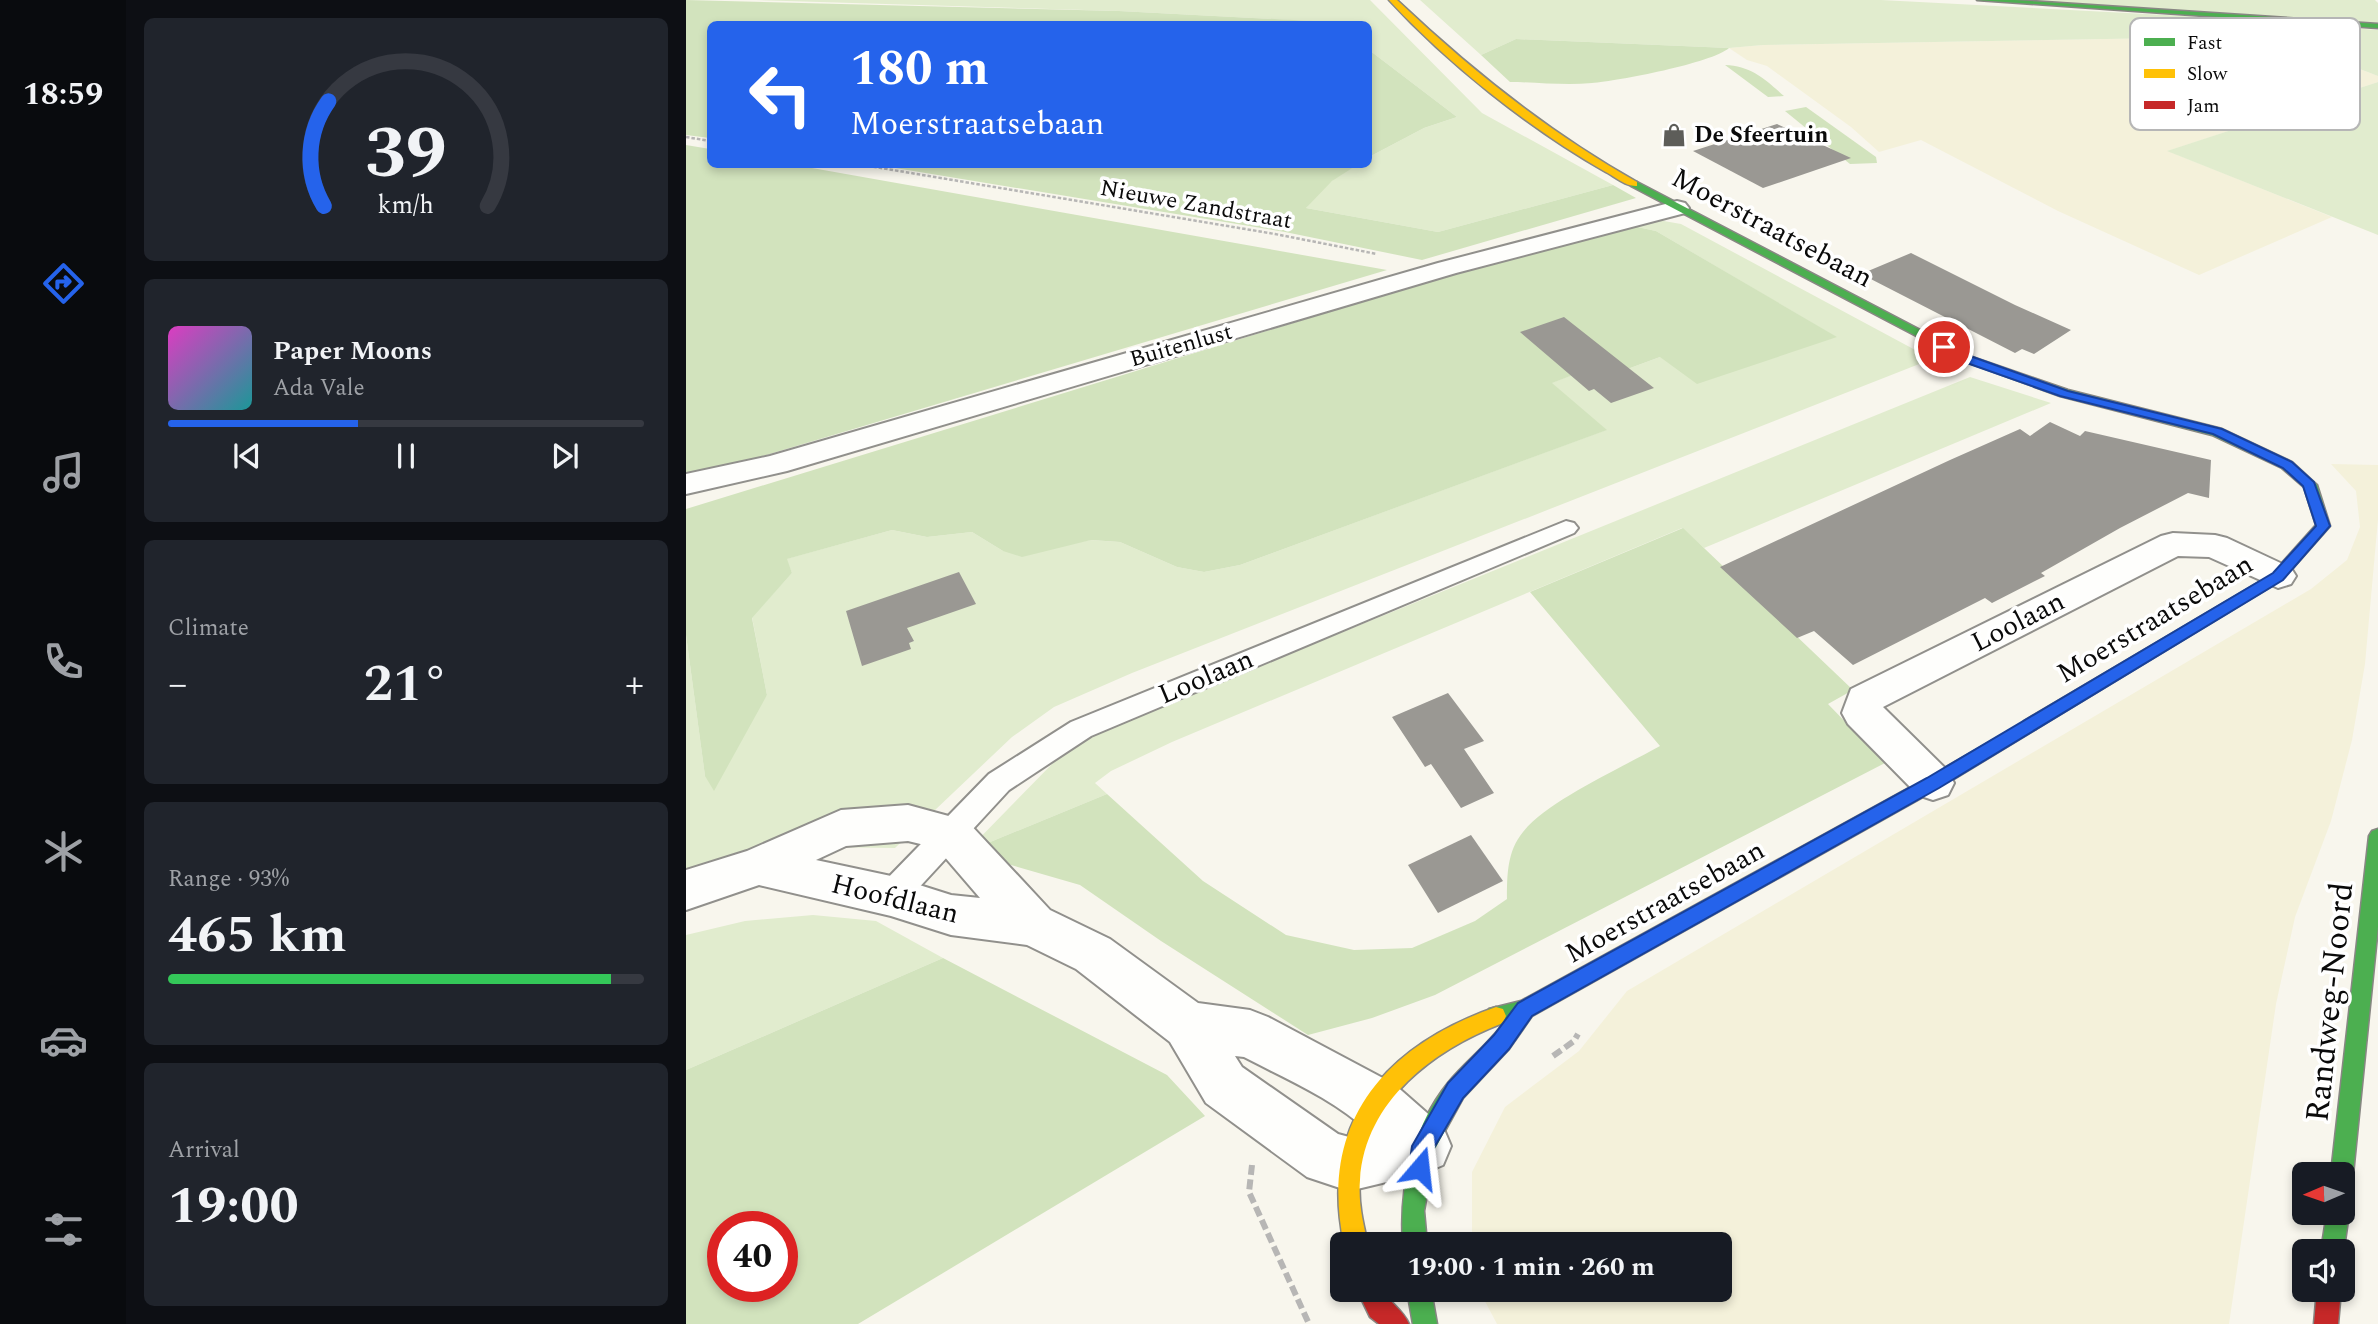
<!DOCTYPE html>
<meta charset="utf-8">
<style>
body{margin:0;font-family:Spectral,serif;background:#20242c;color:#f1f3f6;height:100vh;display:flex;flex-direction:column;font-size:26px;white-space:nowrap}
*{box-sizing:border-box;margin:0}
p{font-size:23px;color:#9ea1a6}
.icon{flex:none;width:38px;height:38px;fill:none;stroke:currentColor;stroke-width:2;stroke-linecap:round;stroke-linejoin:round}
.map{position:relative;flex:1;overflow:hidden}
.drawer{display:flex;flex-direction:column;gap:18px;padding:18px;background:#0d0f14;width:560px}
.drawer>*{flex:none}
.guide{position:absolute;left:21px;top:21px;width:665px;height:147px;border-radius:10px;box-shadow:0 4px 10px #0003;background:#2563eb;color:#fff;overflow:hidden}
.needle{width:46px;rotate:268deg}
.fabs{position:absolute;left:1606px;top:1162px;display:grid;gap:14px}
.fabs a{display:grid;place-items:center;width:63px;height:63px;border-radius:10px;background:#171b24;box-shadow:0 4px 10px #0003;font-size:35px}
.speed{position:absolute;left:21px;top:1211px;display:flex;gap:14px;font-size:35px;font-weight:700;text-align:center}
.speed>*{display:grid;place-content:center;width:91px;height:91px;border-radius:50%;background:#171b24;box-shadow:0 4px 10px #0003;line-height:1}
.speed .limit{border:10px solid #d22;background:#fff;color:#111}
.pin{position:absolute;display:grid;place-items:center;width:60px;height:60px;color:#fff;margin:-30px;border:4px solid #fff;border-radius:50%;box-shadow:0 2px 7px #0007}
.me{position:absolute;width:77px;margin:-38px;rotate:17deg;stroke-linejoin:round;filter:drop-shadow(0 0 5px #0008)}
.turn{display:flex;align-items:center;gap:24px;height:147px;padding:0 28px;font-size:32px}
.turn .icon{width:91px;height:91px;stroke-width:2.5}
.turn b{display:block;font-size:49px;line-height:60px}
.big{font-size:52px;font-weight:700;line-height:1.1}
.drawer .tile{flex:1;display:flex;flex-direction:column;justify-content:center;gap:10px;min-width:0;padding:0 24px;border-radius:10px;background:#20242c}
.drawer .dial{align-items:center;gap:0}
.dial svg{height:182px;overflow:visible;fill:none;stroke:#363941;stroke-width:7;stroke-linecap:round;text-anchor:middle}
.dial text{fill:#f1f3f6;stroke:none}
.song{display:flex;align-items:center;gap:21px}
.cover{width:84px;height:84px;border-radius:10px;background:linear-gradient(135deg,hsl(310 70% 55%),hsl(180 70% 35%))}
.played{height:7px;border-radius:4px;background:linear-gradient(90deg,#2563eb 40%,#363941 40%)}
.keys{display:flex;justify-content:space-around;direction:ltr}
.heat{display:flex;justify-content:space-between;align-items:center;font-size:38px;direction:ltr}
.charge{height:10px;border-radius:5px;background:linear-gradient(90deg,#34c759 93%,#363941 0)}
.trip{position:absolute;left:644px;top:1232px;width:402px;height:70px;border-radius:10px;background:#171b24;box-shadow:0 4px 10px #0003;font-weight:700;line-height:70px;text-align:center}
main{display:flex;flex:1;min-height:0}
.tab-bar{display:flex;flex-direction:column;width:126px;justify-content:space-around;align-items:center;background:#090b0e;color:#9ea1a6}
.tab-bar .icon{width:49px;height:49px}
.tab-bar .selected{color:#2563eb}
.tab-bar b{font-size:32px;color:#f1f3f6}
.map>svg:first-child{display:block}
.farmland{fill:#f4f1da}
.green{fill:#e1ecce}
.forest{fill:#d2e3bd;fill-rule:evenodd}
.building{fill:#9a9893}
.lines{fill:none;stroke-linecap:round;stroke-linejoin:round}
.lane-casing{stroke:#91908c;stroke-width:4}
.street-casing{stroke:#91908c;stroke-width:4}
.fast-casing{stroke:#888783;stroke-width:3}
.slow-casing{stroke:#888783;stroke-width:3}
.jam-casing{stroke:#888783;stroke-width:3}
.path-far1{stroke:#b7b6b5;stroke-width:2.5;stroke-dasharray:3.5 2;stroke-linecap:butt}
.path{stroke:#b7b6b5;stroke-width:6;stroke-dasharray:10 4.5;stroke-linecap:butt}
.lane{fill:#fefefc;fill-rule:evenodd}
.street{fill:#fefefc;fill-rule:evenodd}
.fast{fill:#4caf50;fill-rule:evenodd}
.slow{fill:#ffc107;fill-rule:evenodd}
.jam{fill:#c62828;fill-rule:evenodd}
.route{fill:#2563eb;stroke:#184099;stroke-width:2}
.labels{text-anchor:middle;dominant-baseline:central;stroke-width:7;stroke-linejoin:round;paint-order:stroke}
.far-poi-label{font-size:23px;font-weight:bold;fill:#0a0a0a;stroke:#fff;text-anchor:start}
.far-street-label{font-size:23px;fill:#0a0a0a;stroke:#fff}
.street-label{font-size:28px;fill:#0a0a0a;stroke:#fff}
.near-street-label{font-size:33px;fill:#0a0a0a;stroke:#fff}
.key{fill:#fff;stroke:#b6b6b6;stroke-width:2}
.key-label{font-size:19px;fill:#0a0a0a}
</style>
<main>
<nav class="tab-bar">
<b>18:59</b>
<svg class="icon selected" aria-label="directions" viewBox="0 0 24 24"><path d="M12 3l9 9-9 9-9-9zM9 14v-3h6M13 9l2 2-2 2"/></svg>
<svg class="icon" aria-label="music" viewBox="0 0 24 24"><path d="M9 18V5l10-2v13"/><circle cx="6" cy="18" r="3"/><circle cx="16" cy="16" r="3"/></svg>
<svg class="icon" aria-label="phone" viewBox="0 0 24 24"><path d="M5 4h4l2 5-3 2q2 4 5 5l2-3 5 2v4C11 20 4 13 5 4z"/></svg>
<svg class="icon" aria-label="climate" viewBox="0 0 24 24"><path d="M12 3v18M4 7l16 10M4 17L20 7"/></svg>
<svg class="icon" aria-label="car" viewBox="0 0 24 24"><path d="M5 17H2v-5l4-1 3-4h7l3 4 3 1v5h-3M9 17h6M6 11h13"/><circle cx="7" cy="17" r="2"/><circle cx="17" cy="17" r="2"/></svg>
<svg class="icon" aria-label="filters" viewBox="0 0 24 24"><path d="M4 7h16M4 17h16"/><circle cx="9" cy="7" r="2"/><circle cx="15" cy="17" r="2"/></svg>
</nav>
<section class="drawer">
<div class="tile dial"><svg viewBox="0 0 100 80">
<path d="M14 69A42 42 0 1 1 86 69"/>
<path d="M14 69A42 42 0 0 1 16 23" stroke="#2563eb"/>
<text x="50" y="56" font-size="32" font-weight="700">39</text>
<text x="50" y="72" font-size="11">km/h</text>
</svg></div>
<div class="tile">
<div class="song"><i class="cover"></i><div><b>Paper Moons</b><p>Ada Vale</p></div></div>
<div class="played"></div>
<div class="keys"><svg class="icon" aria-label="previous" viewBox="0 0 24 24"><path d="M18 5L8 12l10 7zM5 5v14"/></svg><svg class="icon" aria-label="pause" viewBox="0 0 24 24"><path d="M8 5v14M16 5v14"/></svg><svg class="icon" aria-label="next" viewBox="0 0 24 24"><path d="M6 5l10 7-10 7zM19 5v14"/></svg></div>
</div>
<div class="tile"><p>Climate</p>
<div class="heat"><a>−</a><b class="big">21°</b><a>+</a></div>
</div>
<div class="tile"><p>Range · 93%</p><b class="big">465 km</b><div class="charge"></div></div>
<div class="tile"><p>Arrival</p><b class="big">19:00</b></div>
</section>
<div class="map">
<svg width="1692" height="1324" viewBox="0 0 1692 1324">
<rect width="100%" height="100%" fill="#f8f6ed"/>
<g class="farmland">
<path d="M1479 38 1513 41H1601L1692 76V82L1482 151 1646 217 1513 275 1372 211 1235 140 1193 152 1165 127 1081 66 1061 60 1043 48 1077 45Z"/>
<path d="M1645 464 1692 465V519L1679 664 1666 740 1645 821 1609 917 1590 1004 1543 1324H811L793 1290H1034V1244H786V1172L819 1107 893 1051 941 991 1625 589 1661 560 1674 527 1670 491Z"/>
</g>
<g class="green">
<path d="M70 0H684L796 113 927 185 752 232 620 208C634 190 658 165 682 164L683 157 738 128 771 117 683 50 682 24 433 11Z"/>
<path d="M734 0H1195L1536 18 1692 30V76L1601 41H1513L1479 38 1077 45 1043 48 830 39 795 55Z"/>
<path d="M1337 0H1689L1692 3V23Z"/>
<path d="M1692 82V235L1481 151Z"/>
<path d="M972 220 995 224 1246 359 446 673 368 707 326 737 209 848 129 847 44 856 0 873V635L19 776 81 695 66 617 106 573 100 559 206 530 241 537 286 532 317 551 376 546 404 540 434 542 491 567 518 572 554 565 920 430 865 383 916 364 928 374 974 357 1150 337 970 231 933 223Z"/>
<path d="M1284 377 1365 403 1018 548 996 528 486 742 425 771 409 783 421 794 280 852 368 762 398 740 467 709Z"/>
<path d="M127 915 190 921 257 958 0 1070V935L59 921Z"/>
</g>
<g class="forest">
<path d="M0 0 433 11 646 22 649 24H24V138L0 135Z"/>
<path d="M830 39 1043 48C1026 63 932 81 906 83 879 86 851 82 824 82L795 55Z"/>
<path d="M682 50H683L771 117 738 128 683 157Z"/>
<path d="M1039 65C1065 66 1079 79 1098 96L1082 97Z"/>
<path d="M1120 107 1190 157 1191 163 1164 164 1099 111Z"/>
<path d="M0 145 24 149V164L109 165 701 270 43 466 0 476Z"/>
<path d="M191 165H671L646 181 620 208 752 232 927 185 950 198 736 260 599 232Z"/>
<path d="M933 223 970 231 1151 337 1011 384 974 357 928 374 916 364 866 383 921 430 554 565 518 572 491 567 434 542 405 540 336 557 317 551 286 532 241 537 206 530 101 559 106 573 66 618 81 695 28 791 19 776 0 635V509Z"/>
<path d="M997 528 1167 690 1142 704 1199 763 749 995 686 1018 622 1035 475 941 394 885 280 852 421 794 517 881 600 935 668 950 726 948 789 921 821 899C821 876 821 851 837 832 861 801 937 767 974 746L844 592Z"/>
<path d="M257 958 481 1075 519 1116 172 1324H0V1070ZM37 1227H96V1286H37Z"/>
</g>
<g class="building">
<path d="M1091 124 1165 158 1077 188 1007 151Z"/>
<path d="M1225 253 1329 305 1385 330 1348 354 1336 349 1329 353 1175 274Z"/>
<path d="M878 317 968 388 925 403 908 389 903 391 834 332Z"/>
<path d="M1364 422 1394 436 1399 431 1525 460 1523 498 1502 493 1434 528 1355 573 1359 576 1306 603 1299 598 1167 665 1128 631 1111 638 1034 567 1264 460 1334 429 1344 436Z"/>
<path d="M273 572 290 604 221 628 228 641 223 643 225 649 176 666 160 611Z"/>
<path d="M762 693 798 741 778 749 808 793 775 808 745 764 739 767 706 717Z"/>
<path d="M785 835 817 881 752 913 722 865Z"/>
</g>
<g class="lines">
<g class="lane-casing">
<path id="lane" d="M880 521 888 523 892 528 888 533 405 736 323 790 216 906 205 909 194 906 189 896 194 886 303 774 385 722Z"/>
</g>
<g class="street-casing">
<g id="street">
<path d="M991 201 999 203 1003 208 999 213 770 273 101 471 0 494V474L84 456 752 263Z"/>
<path d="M1487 533 1529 535 1541 538 1605 568 1610 576 1605 584 1592 588 1523 557 1492 556 1197 707 1262 771 1268 783 1262 795 1247 800 1232 795 1162 724 1156 713 1165 689 1475 536Z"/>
<path d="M222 805 281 821 364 910 424 939 512 1003 564 1010 582 1017 708 1084 757 1127 765 1146 757 1165 738 1173 663 1191 621 1177 520 1103 484 1042 390 969 341 945 265 935 205 916 73 885 0 910V870L61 851 155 810ZM222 841 251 848 294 898 265 895 205 876 130 860 160 846ZM549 1056 558 1057C600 1079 648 1099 683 1132L663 1137 652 1134 556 1067Z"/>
</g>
</g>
<g class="fast-casing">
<g id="fast">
<path d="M1291 0H1328L1692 24V28Z"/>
<path d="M945 182H951L1286 357 1382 390 1536 429 1606 462 1631 485 1644 526 1597 579H1587L1585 576 1587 573 1630 525 1618 487 1596 468 1526 435 1374 396 1278 361 945 186Z"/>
<path d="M1344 719 1350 721 1352 725 1350 729 1253 788 846 1016 823 1049 777 1098 749 1149 738 1211 741 1244H717C713 1188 726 1128 762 1083 779 1062 801 1046 817 1024L810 1025 803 1023 800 1016 803 1009 835 1001 1241 778Z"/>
<path d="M1692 829V926L1667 1174 1664 1182 1657 1185V1174H1645L1683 836 1686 831Z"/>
<path d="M1657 1204 1663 1213 1657 1255V1251H1635L1641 1213H1657Z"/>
<path d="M721 1290H745L751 1324H727Z"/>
</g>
</g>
<g class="slow-casing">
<g id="slow">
<path d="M703 0H711C785 70 862 132 951 182V186C940 187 928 176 918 171 844 129 760 62 703 0Z"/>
<path d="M1592 571 1597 573 1599 576 1597 579 1350 729H1338L1336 725 1338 721Z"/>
<path d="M810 1007 817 1009 820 1016 817 1023C749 1049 679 1100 674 1180 672 1202 677 1223 682 1244H658C632 1122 699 1046 810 1007Z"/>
</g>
</g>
<g class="jam-casing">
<g id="jam">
<path d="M671 1290H696C704 1303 717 1310 723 1324H693L684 1317Z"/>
<path d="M1631 1290H1655L1652 1324H1628Z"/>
</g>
</g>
<g class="path-far1">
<path d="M0 137 24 141"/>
<path d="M171 164 589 234 691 254"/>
</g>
<g class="path">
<path d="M867 1056 888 1041 892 1034"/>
<path d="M566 1165 563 1192 623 1324"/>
</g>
<use href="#lane" class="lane"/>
<use href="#street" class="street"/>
<use href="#fast" class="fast"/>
<use href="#slow" class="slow"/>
<use href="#jam" class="jam"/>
</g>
<path class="route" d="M1254 344H1262L1287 357 1382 391 1536 429 1606 462 1628 482 1644 526 1597 580 1253 788 846 1016 823 1049 777 1098 748 1148 742 1176 734 1179 726 1176 723 1168 726 1146 762 1083 808 1035 832 1003 1241 778 1587 573 1630 526 1617 486 1597 468 1527 434 1374 396 1278 362 1254 349Z"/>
<defs>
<g id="shop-bare" transform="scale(1.89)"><path d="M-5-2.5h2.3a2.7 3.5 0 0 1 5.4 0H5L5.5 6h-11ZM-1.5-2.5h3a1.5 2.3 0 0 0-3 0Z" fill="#5d5d59" stroke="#fff" stroke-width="2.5" paint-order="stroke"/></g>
</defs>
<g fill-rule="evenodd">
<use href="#shop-bare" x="988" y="135"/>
</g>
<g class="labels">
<g class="far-poi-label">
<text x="1008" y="135">De Sfeertuin</text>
</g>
<g class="far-street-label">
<text transform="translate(510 205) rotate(10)">Nieuwe Zandstraat</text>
<text transform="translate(495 346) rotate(-16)">Buitenlust</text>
</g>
<g class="street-label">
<text transform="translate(1086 228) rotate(28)">Moerstraatsebaan</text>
<text transform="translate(1469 619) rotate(-31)">Moerstraatsebaan</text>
<text transform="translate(1332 622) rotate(-27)">Loolaan</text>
<text transform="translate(520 677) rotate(-23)">Loolaan</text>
<text transform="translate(209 899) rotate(14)">Hoofdlaan</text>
<text transform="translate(979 902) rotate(-29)">Moerstraatsebaan</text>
</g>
<g class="near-street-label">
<text transform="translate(1644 1002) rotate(-84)">Randweg-Noord</text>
</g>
</g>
<rect x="1444" y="18" width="230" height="112" rx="10" class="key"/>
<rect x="1458" y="38" width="31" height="8" fill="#4caf50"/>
<rect x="1458" y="69" width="31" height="9" fill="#ffc107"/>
<rect x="1458" y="101" width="31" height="8" fill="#c62828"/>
<g class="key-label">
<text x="1501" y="49">Fast</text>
<text x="1501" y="80">Slow</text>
<text x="1501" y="112">Jam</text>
</g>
</svg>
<div class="fabs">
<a><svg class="needle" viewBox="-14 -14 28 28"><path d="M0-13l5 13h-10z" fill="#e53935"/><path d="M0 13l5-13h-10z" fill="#9ea1a6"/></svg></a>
<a><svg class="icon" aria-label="sound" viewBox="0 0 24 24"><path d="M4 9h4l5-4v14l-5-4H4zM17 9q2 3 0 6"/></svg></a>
</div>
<div class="speed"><div class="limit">40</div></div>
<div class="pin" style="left:1258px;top:347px;background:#d93025"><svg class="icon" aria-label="arrive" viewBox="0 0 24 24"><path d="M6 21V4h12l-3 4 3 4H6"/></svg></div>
<svg class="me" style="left:734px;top:1168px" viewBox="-20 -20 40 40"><path d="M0-17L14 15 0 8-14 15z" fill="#2563eb" stroke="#fff" stroke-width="4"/></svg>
<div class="trip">19:00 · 1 min · 260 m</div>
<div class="guide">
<div class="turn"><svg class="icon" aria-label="left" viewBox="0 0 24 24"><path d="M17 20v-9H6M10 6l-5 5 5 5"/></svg><div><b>180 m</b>Moerstraatsebaan</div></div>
</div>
</div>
</main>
